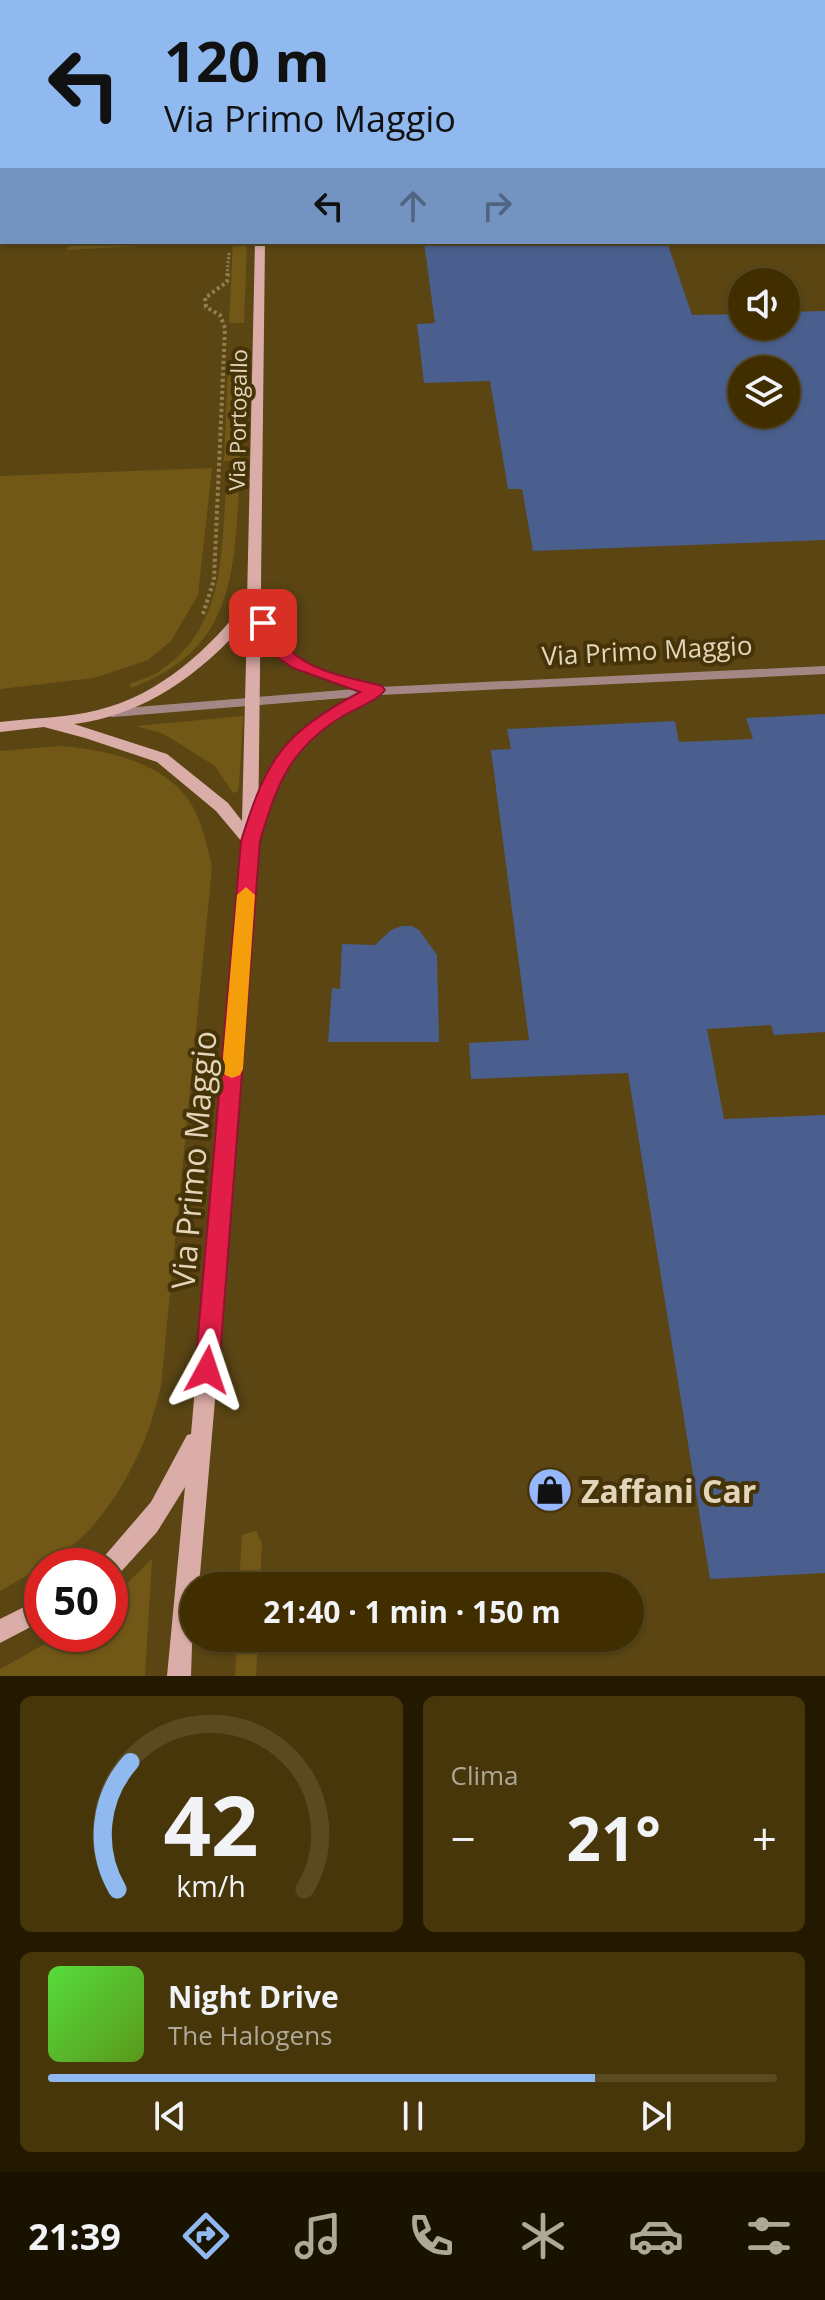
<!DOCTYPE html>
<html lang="it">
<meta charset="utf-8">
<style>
body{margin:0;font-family:"Open Sans",sans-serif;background:#47360a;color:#f1f3f6;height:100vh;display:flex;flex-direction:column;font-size:30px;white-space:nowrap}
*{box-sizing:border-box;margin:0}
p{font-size:26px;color:#aea899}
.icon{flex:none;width:44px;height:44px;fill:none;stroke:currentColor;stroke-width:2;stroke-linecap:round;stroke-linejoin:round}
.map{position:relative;height:1676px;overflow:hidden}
.details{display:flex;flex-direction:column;gap:20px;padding:20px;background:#231900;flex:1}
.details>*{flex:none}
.guide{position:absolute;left:0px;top:0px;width:826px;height:244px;box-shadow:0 2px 6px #0004,0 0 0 2px #594a22;background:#90b9f0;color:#111;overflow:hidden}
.fabs{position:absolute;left:728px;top:268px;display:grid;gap:16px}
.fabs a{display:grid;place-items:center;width:72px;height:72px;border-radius:50%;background:#402e00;box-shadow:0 2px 6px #0004,0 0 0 2px #594a22;font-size:40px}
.speed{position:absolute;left:24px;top:1548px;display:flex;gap:16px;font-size:40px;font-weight:700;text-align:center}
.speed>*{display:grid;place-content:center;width:104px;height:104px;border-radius:50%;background:#402e00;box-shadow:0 2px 6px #0004,0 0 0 2px #594a22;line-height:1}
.speed .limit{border:12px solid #d22;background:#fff;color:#111}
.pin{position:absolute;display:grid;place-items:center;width:68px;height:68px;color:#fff;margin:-34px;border-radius:16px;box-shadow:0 4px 12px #0006}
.me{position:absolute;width:88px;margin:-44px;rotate:5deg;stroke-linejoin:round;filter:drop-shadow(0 0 6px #0008)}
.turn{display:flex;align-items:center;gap:28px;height:168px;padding:0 32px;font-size:36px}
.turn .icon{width:104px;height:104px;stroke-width:2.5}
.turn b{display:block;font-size:56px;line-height:68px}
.lanes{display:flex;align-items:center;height:76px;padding:0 32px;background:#0003;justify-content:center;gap:40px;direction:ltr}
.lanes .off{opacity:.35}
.big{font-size:60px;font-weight:700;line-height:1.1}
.details .widget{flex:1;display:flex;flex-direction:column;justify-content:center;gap:12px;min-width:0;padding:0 28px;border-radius:12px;background:#47360a}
.details .dial{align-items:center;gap:0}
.dial svg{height:208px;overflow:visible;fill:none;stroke:#594a22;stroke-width:7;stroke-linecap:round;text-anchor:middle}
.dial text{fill:#f1f3f6;stroke:none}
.song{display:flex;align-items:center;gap:24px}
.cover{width:96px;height:96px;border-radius:12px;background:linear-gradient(135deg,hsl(110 70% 55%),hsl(90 70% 35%))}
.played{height:8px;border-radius:4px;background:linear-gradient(90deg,#90b9f0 75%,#594a22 75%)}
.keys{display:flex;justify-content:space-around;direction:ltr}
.heat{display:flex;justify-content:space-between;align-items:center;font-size:44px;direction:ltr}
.details .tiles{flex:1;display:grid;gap:20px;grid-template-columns:1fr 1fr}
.widget:last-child{grid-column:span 2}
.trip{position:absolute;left:180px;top:1572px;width:464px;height:80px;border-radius:40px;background:#402e00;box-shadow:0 2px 6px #0004,0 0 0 2px #594a22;font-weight:700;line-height:80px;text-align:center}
.tab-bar{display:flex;height:128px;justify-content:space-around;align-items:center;background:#1a1200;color:#aea899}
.tab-bar .icon{width:56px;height:56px}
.tab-bar .current{color:#90b9f0}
.tab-bar b{font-size:36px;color:#f1f3f6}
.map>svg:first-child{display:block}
.built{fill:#5a4513;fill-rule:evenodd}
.green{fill:#725817}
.building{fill:#4a5f8e;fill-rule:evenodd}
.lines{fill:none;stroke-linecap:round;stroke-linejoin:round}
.path-far1{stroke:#927f50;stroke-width:3;stroke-dasharray:2 2;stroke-linecap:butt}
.path{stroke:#927f50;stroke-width:4;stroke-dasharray:3 3;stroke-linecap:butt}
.lane{stroke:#a48784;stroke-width:4}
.street-far1{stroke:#a48784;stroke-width:6}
.street{stroke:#a48784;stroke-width:8}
.secondary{fill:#dbada8;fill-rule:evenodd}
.route{fill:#e11d48;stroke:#92132f;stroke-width:2}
.slow{fill:#f59e0b}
.labels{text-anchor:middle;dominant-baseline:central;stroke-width:8;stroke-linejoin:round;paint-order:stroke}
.far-street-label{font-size:22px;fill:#e2d5b9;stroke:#463408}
.street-label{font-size:26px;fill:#e2d5b9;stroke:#463408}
.near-street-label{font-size:32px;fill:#e2d5b9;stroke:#463408}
.near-poi-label{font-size:32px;font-weight:bold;fill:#e2d5b9;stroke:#463408;text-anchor:start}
</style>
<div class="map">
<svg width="825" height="1676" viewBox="0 0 825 1676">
<rect width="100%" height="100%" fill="#553e00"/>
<path class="built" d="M0 0H825V1676H0ZM2 2H824V242H2ZM742 282H786V326H742ZM742 370H786V414H742ZM42 1566H110V1634H42ZM194 1586H630V1638H194Z"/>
<g class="green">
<path d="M69 242H215L67 250Z"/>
<path d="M233 242H247L244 323H229Z"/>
<path d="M243 369 240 461H224L228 370Z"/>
<path d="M212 468 198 595 171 641 148 660 94 678 0 689V476Z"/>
<path d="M226 487H239C234 580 231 651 131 688L130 684C139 680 150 677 158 672 225 629 221 556 226 487Z"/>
<path d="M243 716 239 787 237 792 233 793 215 766 164 734 136 726Z"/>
<path d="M60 746C104 749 164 762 190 802 202 821 207 845 212 867L161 1385C150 1437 127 1487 91 1528 70 1552 28 1575 0 1591V751Z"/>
<path d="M256 1531 262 1543 260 1586H239L242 1535Z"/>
<path d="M152 1559 145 1676H0V1669L63 1634H110V1600Z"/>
<path d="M237 1638H258L256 1676H235Z"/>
</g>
<g class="building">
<path d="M424 242H667L692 315 742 314V326H786V312L825 311V540L533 551 522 489H508L490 381 424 383 417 324 435 323ZM742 370H786V414H742Z"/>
<path d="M825 714V1032L774 1035 771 1025 707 1029 724 1119 825 1115V1573L710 1579 628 1073 471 1079 469 1043 529 1040 491 750 511 749 507 729 675 721 679 742 753 739 746 718Z"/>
<path d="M402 926H412L419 930 437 955 439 1042H328L332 988 340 989 342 944 375 945 391 930Z"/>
</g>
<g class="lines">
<g class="path-far1">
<path d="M27 243 43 242"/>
<path d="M227 275 229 252"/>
</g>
<path class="path" d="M203 614 214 580 225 328 220 315 206 307 205 298 227 282 228 273"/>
<path class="lane" d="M0 98 2 90"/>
<path class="street-far1" d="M258 607 267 628"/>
<g class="street">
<path d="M266 626C290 666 325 678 368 688"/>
<path d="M113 713 380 691 825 670"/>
<path d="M256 823C279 755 308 725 372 692"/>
</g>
<g class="secondary">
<rect x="261" y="0" width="8" height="2"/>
<path d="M255 242H265L258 841 225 1284 199 1586H194L191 1676H167L185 1487 157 1532 118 1575 110 1578V1566H99L102 1559 151 1502 187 1435 191 1434 242 842 216 811 157 762 85 738 44 727 0 732V722C33 718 66 718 98 710 160 695 209 649 247 601ZM247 621 242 821 228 803 167 754 74 724C145 715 201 674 247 621Z"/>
<path d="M42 1598V1621L0 1643V1619Z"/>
</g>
</g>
<path class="route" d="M263 617 269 619C275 629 281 642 290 650 313 673 353 678 382 686L385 690C376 702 356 708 343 716 290 748 277 784 260 841L219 1370 216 1378 207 1381 199 1378 195 1370 241 841C267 758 282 734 360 692L293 668 277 657 255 623Z"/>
<path class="slow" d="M246 887 255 895 243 1069 240 1075 232 1078 225 1075 222 1069 237 895Z"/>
<defs>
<g id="shop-disc" transform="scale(2.3)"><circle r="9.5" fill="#96b6fd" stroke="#463408"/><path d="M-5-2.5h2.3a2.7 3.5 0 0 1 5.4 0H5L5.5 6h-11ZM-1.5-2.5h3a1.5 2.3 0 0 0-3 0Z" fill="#111"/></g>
</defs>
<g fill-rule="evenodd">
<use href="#shop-disc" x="550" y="1490"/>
</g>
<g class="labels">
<g class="far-street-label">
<text transform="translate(237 420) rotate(-89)">Via Portogallo</text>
</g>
<g class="street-label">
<text transform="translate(647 650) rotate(-3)">Via Primo Maggio</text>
</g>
<g class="near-street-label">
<text transform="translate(193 1160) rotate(-85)">Via Primo Maggio</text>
</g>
<g class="near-poi-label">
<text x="581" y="1490">Zaffani Car</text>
</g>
</g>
</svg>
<div class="fabs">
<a><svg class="icon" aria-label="sound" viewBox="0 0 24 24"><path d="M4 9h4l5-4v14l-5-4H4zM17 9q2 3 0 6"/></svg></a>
<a><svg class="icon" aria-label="layers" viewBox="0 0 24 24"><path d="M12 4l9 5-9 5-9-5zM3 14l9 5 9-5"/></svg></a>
</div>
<div class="speed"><div class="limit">50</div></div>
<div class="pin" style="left:263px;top:623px;background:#d93025"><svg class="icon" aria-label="arrive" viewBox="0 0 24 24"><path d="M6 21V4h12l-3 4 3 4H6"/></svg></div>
<svg class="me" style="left:207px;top:1370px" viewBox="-20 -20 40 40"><path d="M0-17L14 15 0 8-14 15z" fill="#e11d48" stroke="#fff" stroke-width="4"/></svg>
<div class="trip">21:40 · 1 min · 150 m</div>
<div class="guide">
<div class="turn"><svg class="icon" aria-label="left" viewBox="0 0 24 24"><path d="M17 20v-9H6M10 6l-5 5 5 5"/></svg><div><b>120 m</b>Via Primo Maggio</div></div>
<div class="lanes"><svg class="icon" aria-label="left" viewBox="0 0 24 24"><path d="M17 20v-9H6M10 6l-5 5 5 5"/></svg><svg class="icon off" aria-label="ahead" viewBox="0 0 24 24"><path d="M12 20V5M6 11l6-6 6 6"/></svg><svg class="icon off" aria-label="right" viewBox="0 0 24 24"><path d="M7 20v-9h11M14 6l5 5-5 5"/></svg></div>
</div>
</div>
<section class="details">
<div class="tiles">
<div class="widget dial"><svg viewBox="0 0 100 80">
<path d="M14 69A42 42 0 1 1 86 69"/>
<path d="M14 69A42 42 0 0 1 19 20" stroke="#90b9f0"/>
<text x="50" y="56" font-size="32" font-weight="700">42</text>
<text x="50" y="72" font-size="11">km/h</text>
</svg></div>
<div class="widget"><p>Clima</p>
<div class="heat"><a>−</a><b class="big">21°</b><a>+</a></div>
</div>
<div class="widget">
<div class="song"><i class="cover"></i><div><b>Night Drive</b><p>The Halogens</p></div></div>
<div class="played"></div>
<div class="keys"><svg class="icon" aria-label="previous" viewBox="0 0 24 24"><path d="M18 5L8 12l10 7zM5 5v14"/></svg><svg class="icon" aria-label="pause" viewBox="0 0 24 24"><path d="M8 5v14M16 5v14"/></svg><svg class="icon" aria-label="next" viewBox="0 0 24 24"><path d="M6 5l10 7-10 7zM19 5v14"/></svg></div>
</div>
</div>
</section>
<nav class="tab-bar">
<b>21:39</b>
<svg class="icon current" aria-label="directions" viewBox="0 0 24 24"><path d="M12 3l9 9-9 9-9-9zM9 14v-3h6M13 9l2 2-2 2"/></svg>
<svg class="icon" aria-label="music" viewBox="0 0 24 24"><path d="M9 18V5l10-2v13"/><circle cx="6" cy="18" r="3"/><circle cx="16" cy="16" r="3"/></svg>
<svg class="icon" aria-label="phone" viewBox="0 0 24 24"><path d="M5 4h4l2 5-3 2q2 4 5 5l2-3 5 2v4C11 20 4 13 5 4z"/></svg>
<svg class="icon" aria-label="climate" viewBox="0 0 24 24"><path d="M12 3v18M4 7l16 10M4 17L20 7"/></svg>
<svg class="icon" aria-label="car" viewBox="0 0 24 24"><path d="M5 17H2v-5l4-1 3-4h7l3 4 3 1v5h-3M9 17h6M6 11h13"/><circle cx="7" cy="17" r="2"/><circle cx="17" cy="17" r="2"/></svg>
<svg class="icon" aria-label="filters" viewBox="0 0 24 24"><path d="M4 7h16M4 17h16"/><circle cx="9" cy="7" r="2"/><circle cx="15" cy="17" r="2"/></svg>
</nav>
